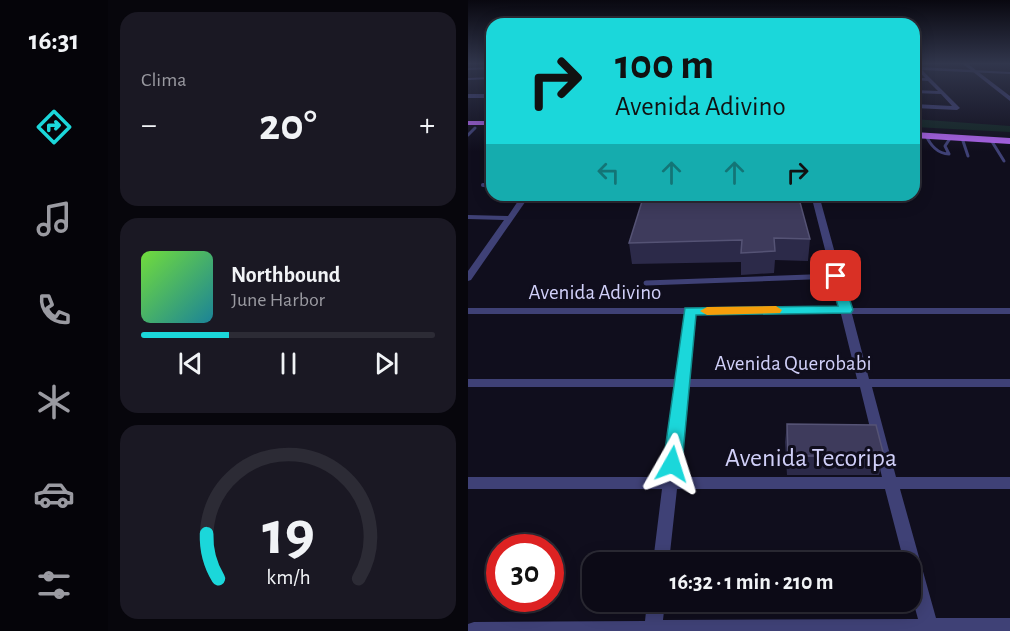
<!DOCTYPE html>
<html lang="es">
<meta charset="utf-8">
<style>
body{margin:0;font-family:"Alegreya Sans",sans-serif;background:#1a1823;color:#f1f3f6;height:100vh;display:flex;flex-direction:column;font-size:22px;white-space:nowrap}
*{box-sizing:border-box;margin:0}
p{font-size:20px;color:#9a9aa1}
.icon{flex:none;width:33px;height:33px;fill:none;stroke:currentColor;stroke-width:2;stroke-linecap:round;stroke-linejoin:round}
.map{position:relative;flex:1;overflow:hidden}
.drawer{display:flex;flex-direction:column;gap:12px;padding:12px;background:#07060c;width:360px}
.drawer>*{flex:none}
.hud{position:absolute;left:18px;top:18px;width:434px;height:183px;border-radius:18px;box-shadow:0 3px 15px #0003,0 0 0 2px #2c2b35;background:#1bd7da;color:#111;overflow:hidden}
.speed{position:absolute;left:18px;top:534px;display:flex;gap:12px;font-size:30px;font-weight:700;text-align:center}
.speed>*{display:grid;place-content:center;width:78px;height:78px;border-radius:50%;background:#0c0a16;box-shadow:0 3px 15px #0003,0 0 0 2px #2c2b35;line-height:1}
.speed .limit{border:9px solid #d22;background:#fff;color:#111}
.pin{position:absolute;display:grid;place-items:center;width:51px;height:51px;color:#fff;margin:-26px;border-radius:12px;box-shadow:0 3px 9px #0006}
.me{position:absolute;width:66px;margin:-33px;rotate:6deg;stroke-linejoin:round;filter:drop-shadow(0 0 4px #0008)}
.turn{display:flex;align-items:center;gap:21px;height:126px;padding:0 30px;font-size:27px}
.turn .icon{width:78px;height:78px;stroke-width:2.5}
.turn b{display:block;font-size:42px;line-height:51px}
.lanes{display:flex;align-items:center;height:57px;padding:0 30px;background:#0003;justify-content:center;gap:30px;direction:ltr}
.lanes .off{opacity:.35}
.big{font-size:45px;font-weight:600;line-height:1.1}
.drawer .card{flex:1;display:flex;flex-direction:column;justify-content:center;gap:9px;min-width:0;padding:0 21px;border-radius:18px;background:#1a1823}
.drawer .dial{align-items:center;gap:0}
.dial svg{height:156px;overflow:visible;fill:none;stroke:#2c2b35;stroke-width:7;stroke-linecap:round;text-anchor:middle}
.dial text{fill:#f1f3f6;stroke:none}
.song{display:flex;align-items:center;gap:18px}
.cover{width:72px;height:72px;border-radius:9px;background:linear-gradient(135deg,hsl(100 70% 55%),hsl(190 70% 35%))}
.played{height:6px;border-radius:3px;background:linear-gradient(90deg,#1bd7da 30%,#2c2b35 30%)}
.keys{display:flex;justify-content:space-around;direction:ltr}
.heat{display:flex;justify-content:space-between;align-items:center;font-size:33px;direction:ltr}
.trip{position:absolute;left:114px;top:552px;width:339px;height:60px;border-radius:18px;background:#0c0a16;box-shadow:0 3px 15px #0003,0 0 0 2px #2c2b35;font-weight:600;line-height:60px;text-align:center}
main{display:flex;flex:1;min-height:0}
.dock{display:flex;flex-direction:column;width:108px;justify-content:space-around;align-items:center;background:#050409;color:#9a9aa1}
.dock .icon{width:42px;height:42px}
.dock .selected{color:#1bd7da}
.dock b{font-size:27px;color:#f1f3f6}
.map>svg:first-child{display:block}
.green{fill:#122624}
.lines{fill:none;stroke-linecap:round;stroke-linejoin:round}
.service-far2{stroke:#3f4176;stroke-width:3}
.service-far1{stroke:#3f4176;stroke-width:4}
.service{stroke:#3f4176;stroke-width:5}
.minor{fill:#3f4176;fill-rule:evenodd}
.tertiary{fill:#3f4176;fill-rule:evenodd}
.primary{fill:#ae64ec;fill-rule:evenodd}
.wall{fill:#2c2a49}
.building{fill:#3e3b5c;stroke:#555375;stroke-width:1.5}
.route{fill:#1bd7da;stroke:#128c8e;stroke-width:1.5}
.slow{fill:#f59e0b}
.labels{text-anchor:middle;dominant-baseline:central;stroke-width:6;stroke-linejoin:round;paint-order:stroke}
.street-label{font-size:21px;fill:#d1d0f9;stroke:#100e1d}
.near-street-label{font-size:26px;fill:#d1d0f9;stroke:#100e1d}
</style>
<main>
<nav class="dock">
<b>16:31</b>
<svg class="icon selected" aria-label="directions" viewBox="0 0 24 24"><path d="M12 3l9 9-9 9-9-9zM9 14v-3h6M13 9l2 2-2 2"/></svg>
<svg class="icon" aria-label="music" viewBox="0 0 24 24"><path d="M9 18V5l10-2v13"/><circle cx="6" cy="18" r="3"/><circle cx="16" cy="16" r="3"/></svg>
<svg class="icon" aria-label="phone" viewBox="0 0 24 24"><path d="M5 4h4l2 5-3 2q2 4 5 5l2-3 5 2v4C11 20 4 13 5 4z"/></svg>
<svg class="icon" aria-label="climate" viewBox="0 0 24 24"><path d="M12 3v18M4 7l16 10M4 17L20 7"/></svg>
<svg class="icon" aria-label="car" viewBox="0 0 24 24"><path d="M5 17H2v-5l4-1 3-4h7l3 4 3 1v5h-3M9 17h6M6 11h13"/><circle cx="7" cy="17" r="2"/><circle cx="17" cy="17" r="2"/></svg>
<svg class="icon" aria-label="filters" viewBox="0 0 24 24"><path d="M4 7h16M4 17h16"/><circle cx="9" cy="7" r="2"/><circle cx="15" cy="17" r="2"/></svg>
</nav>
<section class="drawer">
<div class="card"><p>Clima</p>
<div class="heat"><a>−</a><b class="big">20°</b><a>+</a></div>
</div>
<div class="card">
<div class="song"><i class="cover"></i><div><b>Northbound</b><p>June Harbor</p></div></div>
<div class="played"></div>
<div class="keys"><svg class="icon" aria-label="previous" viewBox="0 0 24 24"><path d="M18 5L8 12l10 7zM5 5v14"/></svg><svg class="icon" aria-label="pause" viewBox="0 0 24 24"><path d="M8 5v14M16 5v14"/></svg><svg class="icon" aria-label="next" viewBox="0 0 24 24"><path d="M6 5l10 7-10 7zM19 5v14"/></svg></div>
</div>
<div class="card dial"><svg viewBox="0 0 100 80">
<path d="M14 69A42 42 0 1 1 86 69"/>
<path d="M14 69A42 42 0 0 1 8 46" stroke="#1bd7da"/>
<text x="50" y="56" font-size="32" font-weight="700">19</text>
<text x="50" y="72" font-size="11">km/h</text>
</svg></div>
</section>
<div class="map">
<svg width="542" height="631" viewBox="0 0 542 631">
<rect width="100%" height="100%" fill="#100e1d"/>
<path class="green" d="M446 119 542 126V132L446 127Z"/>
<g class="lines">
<g class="service-far2">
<path d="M0 135 7 128"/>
<path d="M458 135C462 145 470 154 481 154L477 146 483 137"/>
<path d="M494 138 500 156"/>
<path d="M523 140 536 161"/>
</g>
<path class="service-far1" d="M15 185H24"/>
<path class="service" d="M178 283 368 276"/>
<g class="minor">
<path d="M446 65 451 67 542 72V74L454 70 492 108 489 110 446 108V104L484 106 473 94 446 93V90L470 91 460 81 446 80V78H457L449 69H446Z"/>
<path d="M24 67V69L0 70V68Z"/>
<path d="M24 77V79L0 80V78Z"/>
<rect x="0" y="94" width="24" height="4"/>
<path d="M54 195H62L3 280 0 281V271L36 220 0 219V215L40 216Z"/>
<path d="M343 195H351L382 308H542V314H384L401 379H542V387H404L428 477H542V489H432L468 618H542V631H0V624L6 622 177 621 179 602H197L195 620 450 619 442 590V562H436L417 489H209L201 562H185L194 489H0V477H196L207 387H0V379H208L216 314H0V308H372ZM227 314H373L389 379H220ZM219 387H392L414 477H210Z"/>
</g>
<path class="tertiary" d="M495 64H500L542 96V101Z"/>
<g class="primary">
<rect x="0" y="121" width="24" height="4"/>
<path d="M446 132 542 138V144L446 138Z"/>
</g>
</g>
<g class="wall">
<path d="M176 195 342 239 340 261 307 260 306 273 273 275V262L164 264 161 243Z"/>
<path d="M319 424 416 456 411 475H319L317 442Z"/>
</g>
<g class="building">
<path d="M176 195H330L342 239 306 238 307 251 273 253 274 240 161 243Z"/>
<path d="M319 424 408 425 416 456H320Z"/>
</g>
<linearGradient id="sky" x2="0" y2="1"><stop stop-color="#090810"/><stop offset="0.42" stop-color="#31364c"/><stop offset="1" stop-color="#31364c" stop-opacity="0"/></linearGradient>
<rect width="542" height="152" fill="url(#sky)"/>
<path class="route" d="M368 272 374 276 385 310 383 313 228 315 214 464 211 469 204 472 198 469 195 464 217 308 370 306 361 276Z"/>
<path class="slow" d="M308 306 314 310 312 313 239 315 232 311 239 307Z"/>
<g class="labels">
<g class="street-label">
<text x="127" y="292">Avenida Adivino</text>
<text x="325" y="363">Avenida Querobabi</text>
</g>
<g class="near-street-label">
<text x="343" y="458">Avenida Tecoripa</text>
</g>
</g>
</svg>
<div class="speed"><div class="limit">30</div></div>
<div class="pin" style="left:368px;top:276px;background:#d93025"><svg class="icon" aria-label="arrive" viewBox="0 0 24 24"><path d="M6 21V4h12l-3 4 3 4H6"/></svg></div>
<svg class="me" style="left:204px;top:464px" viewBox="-20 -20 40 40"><path d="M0-17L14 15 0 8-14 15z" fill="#1bd7da" stroke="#fff" stroke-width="4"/></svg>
<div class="trip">16:32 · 1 min · 210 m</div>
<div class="hud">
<div class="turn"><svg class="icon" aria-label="right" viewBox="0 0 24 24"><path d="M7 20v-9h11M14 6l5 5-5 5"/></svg><div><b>100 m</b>Avenida Adivino</div></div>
<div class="lanes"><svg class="icon off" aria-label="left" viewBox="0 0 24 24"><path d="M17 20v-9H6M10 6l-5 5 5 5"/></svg><svg class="icon off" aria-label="ahead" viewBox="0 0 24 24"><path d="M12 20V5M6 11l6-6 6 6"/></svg><svg class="icon off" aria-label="ahead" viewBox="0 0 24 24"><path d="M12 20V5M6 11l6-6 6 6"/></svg><svg class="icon" aria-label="right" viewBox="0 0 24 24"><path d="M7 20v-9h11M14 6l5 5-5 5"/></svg></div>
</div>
</div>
</main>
